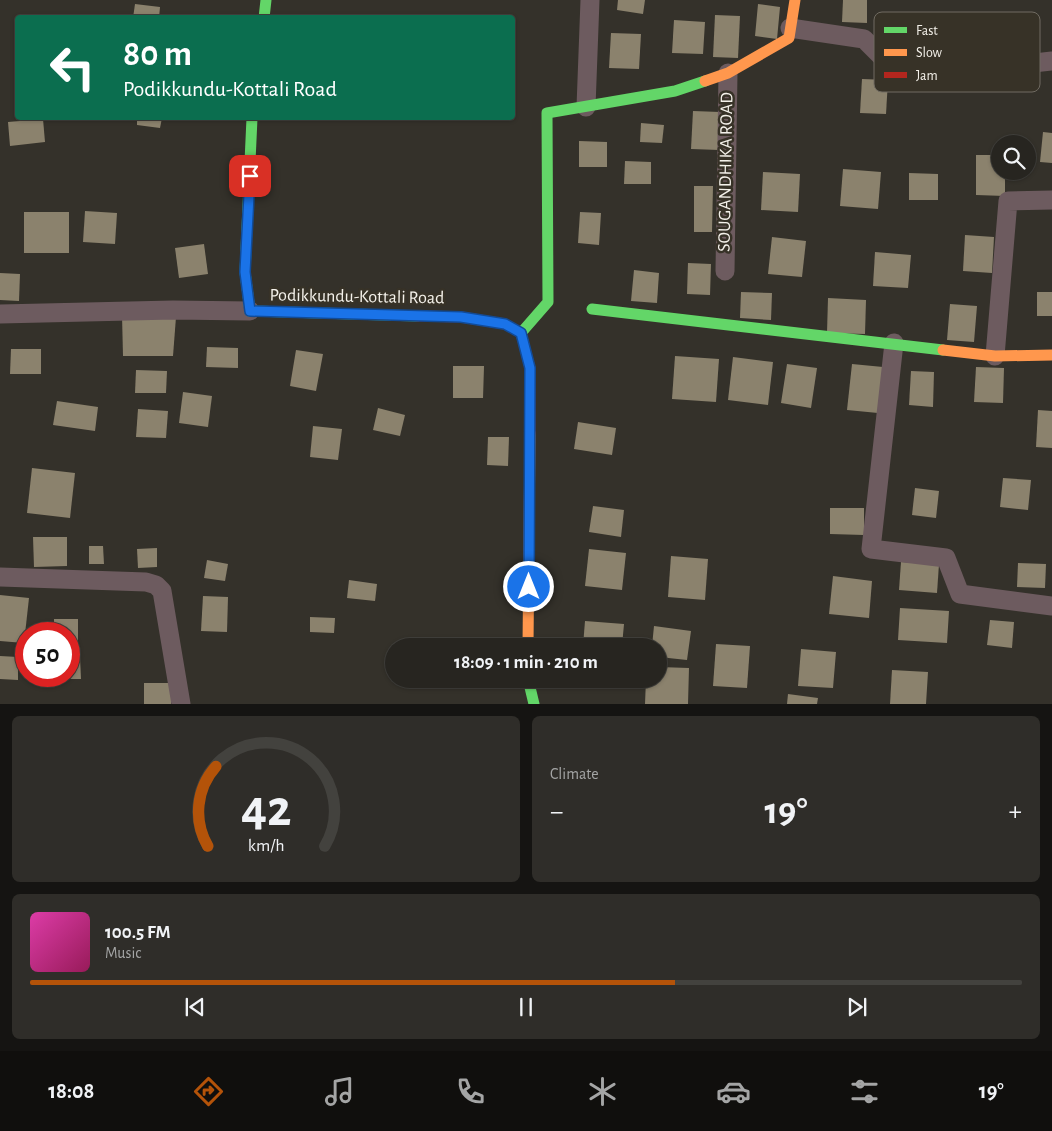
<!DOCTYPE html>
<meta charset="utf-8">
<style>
body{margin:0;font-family:"Alegreya Sans",sans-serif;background:#2f2d29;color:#f1f3f6;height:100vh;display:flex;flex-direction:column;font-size:19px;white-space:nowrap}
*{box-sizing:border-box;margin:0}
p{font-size:16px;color:#a4a5a5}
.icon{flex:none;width:28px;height:28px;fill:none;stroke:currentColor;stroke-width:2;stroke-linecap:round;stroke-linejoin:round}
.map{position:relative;height:704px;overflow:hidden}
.panel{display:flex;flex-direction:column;gap:12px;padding:12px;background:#151412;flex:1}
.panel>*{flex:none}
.top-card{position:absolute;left:15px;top:15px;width:500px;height:105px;border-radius:5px;box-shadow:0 1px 4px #0004,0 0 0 1px #43423e;background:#0b6e4f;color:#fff;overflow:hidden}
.tools{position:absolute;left:991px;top:135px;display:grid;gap:10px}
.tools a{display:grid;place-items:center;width:45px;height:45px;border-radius:50%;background:#272520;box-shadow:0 1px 4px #0004,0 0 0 1px #43423e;font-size:25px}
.speed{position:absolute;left:15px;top:622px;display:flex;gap:10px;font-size:25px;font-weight:700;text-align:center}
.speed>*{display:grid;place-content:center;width:65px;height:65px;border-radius:50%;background:#272520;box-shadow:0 1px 4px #0004,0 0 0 1px #43423e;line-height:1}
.speed .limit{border:8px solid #d22;background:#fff;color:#111}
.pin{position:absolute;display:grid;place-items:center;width:42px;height:42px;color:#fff;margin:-21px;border-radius:10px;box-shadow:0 2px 8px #0006}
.me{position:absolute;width:55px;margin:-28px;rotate:0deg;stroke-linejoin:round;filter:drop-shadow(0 0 4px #0008)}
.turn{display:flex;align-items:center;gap:18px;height:105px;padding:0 25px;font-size:22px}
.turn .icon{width:65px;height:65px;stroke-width:2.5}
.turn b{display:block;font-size:35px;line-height:42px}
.big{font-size:38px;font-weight:600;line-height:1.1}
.panel .widget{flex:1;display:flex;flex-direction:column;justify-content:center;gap:8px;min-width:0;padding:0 18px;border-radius:8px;background:#2f2d29}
.panel .dial{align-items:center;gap:0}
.dial svg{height:130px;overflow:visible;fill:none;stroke:#43423e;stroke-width:7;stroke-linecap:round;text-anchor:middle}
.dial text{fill:#f1f3f6;stroke:none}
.song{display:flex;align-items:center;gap:15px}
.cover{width:60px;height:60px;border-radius:8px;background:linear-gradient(135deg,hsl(320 70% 55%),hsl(330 70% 35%))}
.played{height:5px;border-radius:2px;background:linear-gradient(90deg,#b45309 65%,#43423e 65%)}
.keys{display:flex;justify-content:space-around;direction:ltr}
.heat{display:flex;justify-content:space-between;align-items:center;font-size:28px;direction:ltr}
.panel .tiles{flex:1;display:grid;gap:12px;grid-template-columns:1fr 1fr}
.widget:last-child{grid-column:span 2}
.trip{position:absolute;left:385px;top:638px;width:282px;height:50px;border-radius:25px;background:#272520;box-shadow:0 1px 4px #0004,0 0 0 1px #43423e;font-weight:600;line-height:50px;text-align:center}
.tab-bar{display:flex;height:80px;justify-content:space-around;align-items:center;background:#100f0d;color:#a4a5a5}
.tab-bar .icon{width:35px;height:35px}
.tab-bar .on{color:#b45309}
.tab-bar b{font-size:22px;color:#f1f3f6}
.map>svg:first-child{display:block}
.building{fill:#8b826d}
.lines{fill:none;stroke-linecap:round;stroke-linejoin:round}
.street{stroke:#6d5b5f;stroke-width:19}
.fast{stroke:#63d668;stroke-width:11}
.slow{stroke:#ff974d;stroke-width:11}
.jam{stroke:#b3261e;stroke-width:11}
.route-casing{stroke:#114b97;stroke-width:12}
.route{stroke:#1a73e8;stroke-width:9}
.labels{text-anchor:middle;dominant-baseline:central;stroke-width:5;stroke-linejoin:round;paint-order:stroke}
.street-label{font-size:18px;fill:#f4f1ea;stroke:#373227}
.key{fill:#373227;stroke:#706b62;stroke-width:1}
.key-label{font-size:14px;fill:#f4f1ea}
</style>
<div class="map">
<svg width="1052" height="704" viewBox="0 0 1052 704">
<rect width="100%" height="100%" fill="#34312a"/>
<g class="building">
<path d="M618 0H645L643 14 617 10Z"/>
<path d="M843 0H867V23L842 22Z"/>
<path d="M135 4 160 7 159 18H133Z"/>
<path d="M758 4 780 7 777 39 755 36Z"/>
<path d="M715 15 740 16 738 58 713 57Z"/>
<path d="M674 20 705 22 703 54 672 53Z"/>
<path d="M611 33 641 34 639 69 609 68Z"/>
<path d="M862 79 888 80 886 114 860 113Z"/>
<path d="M693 111 720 112 719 150 691 149Z"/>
<path d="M137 118H162L160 128 137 125Z"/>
<path d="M43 119 45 142 10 146 8 122Z"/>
<path d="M641 123 664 125 662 143 640 142Z"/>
<path d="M1043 132 1052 133V163L1040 162Z"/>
<path d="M579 141 607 142V167H579Z"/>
<path d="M976 155H1000V171H1005V196L976 195Z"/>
<path d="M625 161 651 162V184H624Z"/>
<path d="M843 169 881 172 878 209 840 206Z"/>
<path d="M763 172 800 174 798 212 761 210Z"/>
<path d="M909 173 938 174V200H909Z"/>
<path d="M694 186H713L712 232H694Z"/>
<path d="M85 211 117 213 115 244 83 242Z"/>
<rect x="24" y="212" width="45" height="41"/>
<path d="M580 212 601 213 599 245 578 243Z"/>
<path d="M965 235 994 237 992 273 963 271Z"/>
<path d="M772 237 806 241 802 277 768 274Z"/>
<path d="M204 244 208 274 179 278 175 248Z"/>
<path d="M875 252 911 255 908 288 873 286Z"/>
<path d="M688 263 711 264 710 295 687 294Z"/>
<path d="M634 270 659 273 657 303 631 301Z"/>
<path d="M0 273 20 274 19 301 0 300Z"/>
<path d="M741 292 772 293 771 320 740 318Z"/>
<rect x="1037" y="292" width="15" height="24"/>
<path d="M828 298 866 300 865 334 827 333Z"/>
<path d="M950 304 977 306 974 342 947 340Z"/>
<path d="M122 315 176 317 173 356H123Z"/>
<path d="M207 347 238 348V368L206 367Z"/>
<path d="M11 349H41V374H10Z"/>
<path d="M296 350 323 354 316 391 290 386Z"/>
<path d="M675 356 719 359 716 402 672 399Z"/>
<path d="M733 357 773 362 768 405 728 400Z"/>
<path d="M787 364 817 368 811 408 781 403Z"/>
<path d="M852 364 883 367 878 413 847 410Z"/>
<path d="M453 366H484L483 398H453Z"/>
<path d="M976 367 1004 368 1003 403 974 402Z"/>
<path d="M136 370 167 371 166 393H135Z"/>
<path d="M911 371 934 372 933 407 909 405Z"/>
<path d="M183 392 212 396 208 427 179 423Z"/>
<path d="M57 401 98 407 95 431 53 425Z"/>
<path d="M378 408 405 415 400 436 373 430Z"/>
<path d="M138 409 168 411 166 438 136 437Z"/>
<path d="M1038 410 1052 411V448L1036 447Z"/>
<path d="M578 422 616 428 612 455 574 449Z"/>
<path d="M313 426 342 429 338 460 310 457Z"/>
<path d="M488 437H509L508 466 487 465Z"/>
<path d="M32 468 75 473 70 518 27 513Z"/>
<path d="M1003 478 1031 480 1028 510 1000 507Z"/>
<path d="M915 488 939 491 936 518 912 515Z"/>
<path d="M593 506 624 510 621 537 589 532Z"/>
<path d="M830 508H864V535L830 534Z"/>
<path d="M33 537H67V566L34 567Z"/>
<path d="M89 546H103L104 564H89Z"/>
<path d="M157 548V567L138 568 137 549Z"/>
<path d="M589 549 626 553 622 590 585 586Z"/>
<path d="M671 556 708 559 705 600 668 597Z"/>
<path d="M207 560 228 564 225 581 204 578Z"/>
<path d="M901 562 939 564 937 593 899 590Z"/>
<path d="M1018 563 1046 564 1045 588 1017 587Z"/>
<path d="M833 576 872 581 869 618 829 614Z"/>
<path d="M349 580 377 584 375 601 347 598Z"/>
<path d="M0 595 29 598 24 643 0 641Z"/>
<path d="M203 596 228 597 227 632 201 631Z"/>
<path d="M900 608 949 611 947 643 898 640Z"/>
<path d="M310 617 335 618 334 633 310 632Z"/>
<path d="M54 619H78V644H69V634H54Z"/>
<path d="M990 620 1014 622 1012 648 987 645Z"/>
<path d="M585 621 624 624 622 646H583Z"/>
<path d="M654 626 691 631 687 660 659 657V646H652Z"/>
<path d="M716 644 750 646 747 688 713 686Z"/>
<path d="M801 649 836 652 833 688 798 686Z"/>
<path d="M0 656 18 657V680L0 679Z"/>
<path d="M69 656H80L81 679H55L54 676H69Z"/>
<path d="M659 667 689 668 688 704H645L646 679H659Z"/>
<path d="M892 670 928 672 926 704H890Z"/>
<rect x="144" y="683" width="27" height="21"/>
<path d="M788 694 818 698 817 704H787Z"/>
</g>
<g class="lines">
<g class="street">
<path d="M790 28 864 39 895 70 953 72 1052 61"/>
<path d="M586 107 590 0"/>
<path d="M725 271 728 73"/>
<path d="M0 314 173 310 250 311"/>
<path d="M894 343 871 549 946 558 960 594 1052 606"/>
<path d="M995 356 1008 201 1052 200"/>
<path d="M0 577 146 582 156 585 162 591 181 704"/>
</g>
<g class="fast">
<path d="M264 18 266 0"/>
<path d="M252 118 245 272 250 311 417 316"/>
<path d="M592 309 943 350"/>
<path d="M521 333 548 302 547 113 675 91 705 81"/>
<path d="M528 679 534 704"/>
</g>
<g class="slow">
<path d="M705 81 728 73 789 38 795 0"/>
<path d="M943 350 995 356 1052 355"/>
<path d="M528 646 530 433"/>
</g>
<path class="jam" d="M417 316 461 317 505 324 521 333 530 368V433"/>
</g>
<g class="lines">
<g class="route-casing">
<path id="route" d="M250 176 245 272 250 311 461 317 505 324 521 333 530 368 529 587"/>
</g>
<use href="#route" class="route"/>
</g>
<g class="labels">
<g class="street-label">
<text transform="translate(726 172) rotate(-89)">SOUGANDHIKA ROAD</text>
<text transform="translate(357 297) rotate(1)">Podikkundu-Kottali Road</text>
</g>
</g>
<rect x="874" y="12" width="166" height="80" rx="8" class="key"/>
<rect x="884" y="27" width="23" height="6" fill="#63d668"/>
<rect x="884" y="49" width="23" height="7" fill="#ff974d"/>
<rect x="884" y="72" width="23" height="6" fill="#b3261e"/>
<g class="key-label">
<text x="916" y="35">Fast</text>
<text x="916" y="57">Slow</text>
<text x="916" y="80">Jam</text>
</g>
</svg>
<div class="tools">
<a><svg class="icon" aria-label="search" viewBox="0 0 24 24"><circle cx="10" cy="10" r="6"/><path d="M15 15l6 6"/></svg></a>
</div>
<div class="speed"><div class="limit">50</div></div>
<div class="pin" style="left:250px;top:176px;background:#d93025"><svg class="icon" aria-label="arrive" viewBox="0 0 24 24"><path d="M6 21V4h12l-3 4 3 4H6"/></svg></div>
<svg class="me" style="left:529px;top:587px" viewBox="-20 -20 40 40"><circle r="17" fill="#1a73e8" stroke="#fff" stroke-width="3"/><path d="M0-11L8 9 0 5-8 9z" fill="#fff"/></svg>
<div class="trip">18:09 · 1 min · 210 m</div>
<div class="top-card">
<div class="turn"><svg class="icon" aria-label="left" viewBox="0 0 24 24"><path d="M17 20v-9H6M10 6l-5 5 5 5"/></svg><div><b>80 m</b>Podikkundu-Kottali Road</div></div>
</div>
</div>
<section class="panel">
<div class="tiles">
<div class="widget dial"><svg viewBox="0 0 100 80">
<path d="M14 69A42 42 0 1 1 86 69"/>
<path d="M14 69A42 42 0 0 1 19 20" stroke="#b45309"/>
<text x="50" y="56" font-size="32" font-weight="700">42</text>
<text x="50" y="72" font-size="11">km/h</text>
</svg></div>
<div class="widget"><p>Climate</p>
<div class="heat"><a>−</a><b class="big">19°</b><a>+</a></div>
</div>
<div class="widget">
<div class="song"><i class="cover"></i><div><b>100.5 FM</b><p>Music</p></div></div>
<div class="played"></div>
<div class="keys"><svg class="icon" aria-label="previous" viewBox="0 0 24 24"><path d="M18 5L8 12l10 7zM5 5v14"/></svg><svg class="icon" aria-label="pause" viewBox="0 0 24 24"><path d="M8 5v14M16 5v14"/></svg><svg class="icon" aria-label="next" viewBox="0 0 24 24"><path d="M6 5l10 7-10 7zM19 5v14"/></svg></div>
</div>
</div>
</section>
<nav class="tab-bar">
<b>18:08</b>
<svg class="icon on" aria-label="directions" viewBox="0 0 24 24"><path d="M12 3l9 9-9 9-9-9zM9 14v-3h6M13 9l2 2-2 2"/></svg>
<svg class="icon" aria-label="music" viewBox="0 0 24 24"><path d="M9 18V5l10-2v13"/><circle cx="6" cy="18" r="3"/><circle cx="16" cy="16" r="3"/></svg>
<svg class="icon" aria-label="phone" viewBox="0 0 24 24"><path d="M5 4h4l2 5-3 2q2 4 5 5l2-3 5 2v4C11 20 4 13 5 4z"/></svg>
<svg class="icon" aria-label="climate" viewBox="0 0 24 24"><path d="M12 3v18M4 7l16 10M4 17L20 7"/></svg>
<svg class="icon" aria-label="car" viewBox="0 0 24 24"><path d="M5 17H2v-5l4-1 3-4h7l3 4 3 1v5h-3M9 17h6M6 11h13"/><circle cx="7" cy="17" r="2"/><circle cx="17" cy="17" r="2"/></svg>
<svg class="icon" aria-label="filters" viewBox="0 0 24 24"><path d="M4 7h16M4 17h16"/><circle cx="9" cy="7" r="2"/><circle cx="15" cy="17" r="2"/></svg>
<b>19°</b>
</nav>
